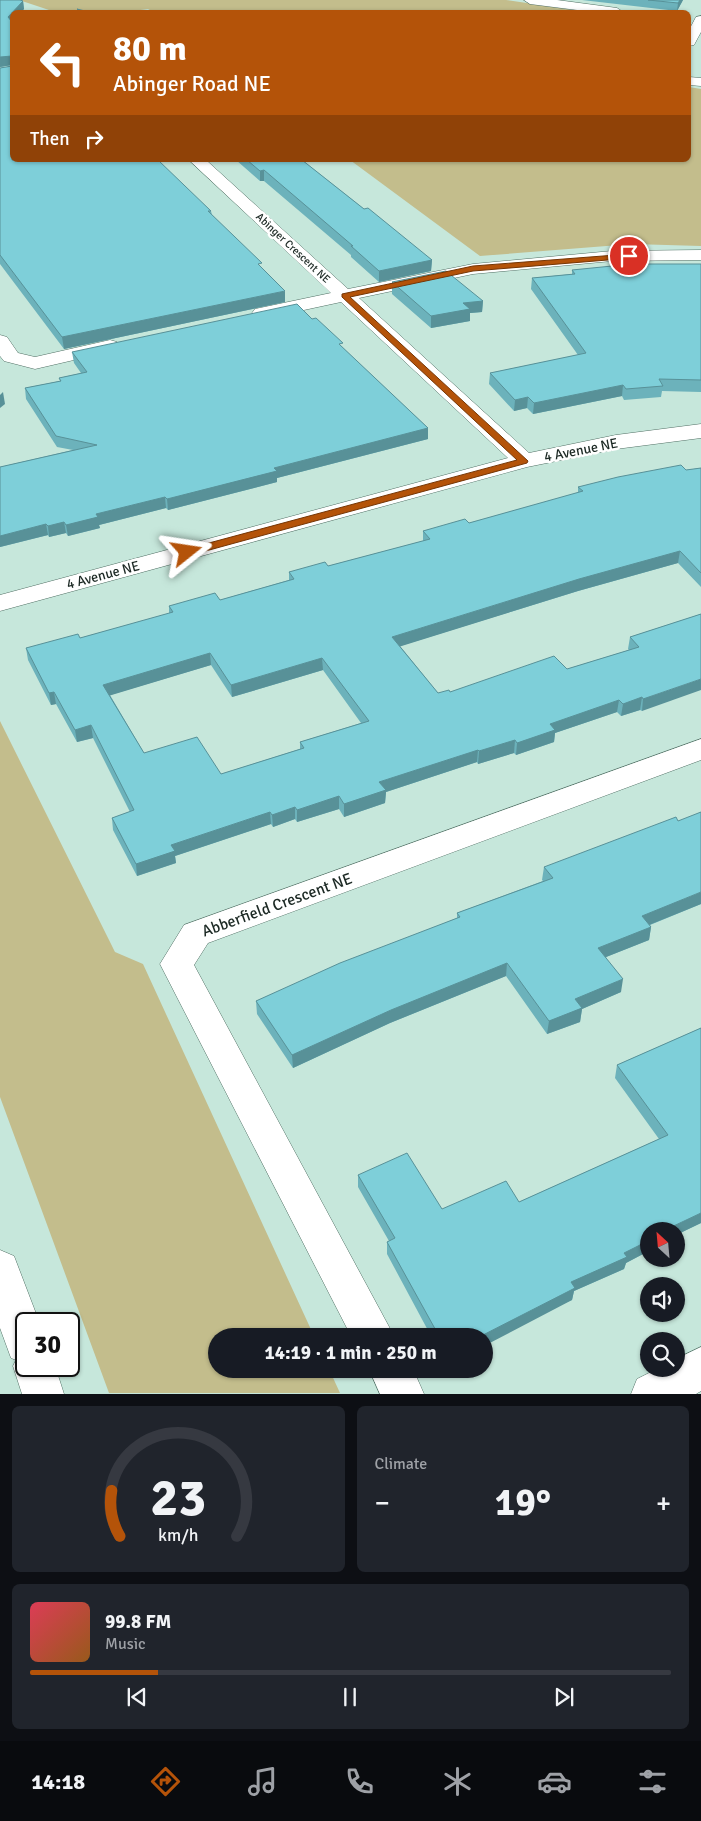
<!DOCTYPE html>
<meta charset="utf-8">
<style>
body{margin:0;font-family:Signika,sans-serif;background:#20242c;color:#f1f3f6;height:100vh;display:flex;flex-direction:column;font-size:19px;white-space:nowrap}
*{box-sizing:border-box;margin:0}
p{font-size:16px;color:#9ea1a6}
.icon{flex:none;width:28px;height:28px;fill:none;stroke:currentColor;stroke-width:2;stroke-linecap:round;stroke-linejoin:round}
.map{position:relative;height:1394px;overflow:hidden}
.sheet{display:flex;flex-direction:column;gap:12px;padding:12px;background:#0d0f14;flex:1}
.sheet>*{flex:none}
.banner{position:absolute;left:10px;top:10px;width:681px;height:152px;border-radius:8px;box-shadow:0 1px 4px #0004;background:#b45309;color:#fff;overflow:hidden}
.needle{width:32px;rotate:334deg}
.tools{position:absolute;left:640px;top:1222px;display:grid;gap:10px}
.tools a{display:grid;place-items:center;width:45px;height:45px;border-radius:50%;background:#171b24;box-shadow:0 1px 4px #0004;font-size:25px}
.speed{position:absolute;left:15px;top:1312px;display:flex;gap:10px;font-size:25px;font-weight:700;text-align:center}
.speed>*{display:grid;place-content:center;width:65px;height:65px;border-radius:50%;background:#171b24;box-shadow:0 1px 4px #0004;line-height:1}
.speed .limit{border:2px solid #111;border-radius:8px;background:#fff;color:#111}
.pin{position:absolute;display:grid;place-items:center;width:42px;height:42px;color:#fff;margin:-21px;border:2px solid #fff;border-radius:50%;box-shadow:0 1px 5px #0007}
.me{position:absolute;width:55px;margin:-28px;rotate:75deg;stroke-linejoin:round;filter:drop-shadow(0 0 4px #0008)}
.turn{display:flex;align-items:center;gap:18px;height:105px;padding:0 20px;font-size:22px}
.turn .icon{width:65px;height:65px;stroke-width:2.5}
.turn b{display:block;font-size:35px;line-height:42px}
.then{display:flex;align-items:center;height:48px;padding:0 20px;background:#0003;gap:10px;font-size:19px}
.big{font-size:38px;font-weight:800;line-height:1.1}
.sheet .widget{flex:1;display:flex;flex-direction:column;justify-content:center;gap:8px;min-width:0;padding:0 18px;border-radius:8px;background:#20242c}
.sheet .dial{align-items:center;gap:0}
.dial svg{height:130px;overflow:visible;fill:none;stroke:#363941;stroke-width:7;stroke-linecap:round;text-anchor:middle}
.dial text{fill:#f1f3f6;stroke:none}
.song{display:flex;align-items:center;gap:15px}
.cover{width:60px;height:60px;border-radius:8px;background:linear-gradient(135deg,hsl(350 70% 55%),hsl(30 70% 35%))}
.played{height:5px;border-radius:2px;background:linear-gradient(90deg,#b45309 20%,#363941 20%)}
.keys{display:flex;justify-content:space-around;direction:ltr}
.heat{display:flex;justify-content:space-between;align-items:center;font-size:28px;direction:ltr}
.sheet .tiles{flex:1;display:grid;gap:12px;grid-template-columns:1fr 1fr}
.widget:last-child{grid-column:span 2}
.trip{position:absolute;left:208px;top:1328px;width:285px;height:50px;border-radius:25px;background:#171b24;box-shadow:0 1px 4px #0004;font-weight:800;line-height:50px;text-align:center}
.tabs{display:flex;height:80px;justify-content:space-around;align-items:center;background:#090b0e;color:#9ea1a6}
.tabs .icon{width:35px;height:35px}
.tabs .current{color:#b45309}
.tabs b{font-size:22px;color:#f1f3f6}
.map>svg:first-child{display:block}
.green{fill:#c3bd8c}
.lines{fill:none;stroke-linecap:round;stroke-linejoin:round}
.minor-casing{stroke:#527065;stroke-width:1}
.major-casing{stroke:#527065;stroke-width:1}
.minor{fill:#fff;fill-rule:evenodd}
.major{fill:#fff;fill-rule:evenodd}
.wall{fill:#6cb2bb;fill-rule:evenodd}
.shaded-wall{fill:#589198}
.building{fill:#7ecfd9;stroke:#589198;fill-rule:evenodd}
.route{fill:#b45309;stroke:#753606}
.labels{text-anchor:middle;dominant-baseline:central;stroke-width:5;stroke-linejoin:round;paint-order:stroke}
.far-street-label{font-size:11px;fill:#1c2924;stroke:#fff}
.street-label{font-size:14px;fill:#1c2924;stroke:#fff}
.near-street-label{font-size:16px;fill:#1c2924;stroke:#fff}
</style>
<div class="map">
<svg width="701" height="1394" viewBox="0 0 701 1394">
<rect width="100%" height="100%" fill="#c6e7db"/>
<g class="green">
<path d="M19 0H506L588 12H153L148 9 126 12H55Z"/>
<path d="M689 87 701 89V246L632 244 480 256 350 160H689Z"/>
<path d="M0 721 115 952 143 964 314 1336H216V1369H329L340 1393H109L0 1097Z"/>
</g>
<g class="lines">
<g class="minor-casing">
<g id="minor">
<path d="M524 0H557L617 8 623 12H593L530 4Z"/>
<path d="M701 16V32L694 45 689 46V30L696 17Z"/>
<path d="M689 77 701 78V86L689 85Z"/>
<path d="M189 160H206L348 289 473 264 612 251 701 250V260L612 261 473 274 359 298 529 453 616 435 701 424V438L616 449 527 467 0 611V595L508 458 341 302 262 319 255 317 252 313 255 309 331 293Z"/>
<path d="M0 335 7 337 18 353 35 357 110 340 117 342 120 346 117 350 35 369 4 361 0 356Z"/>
<path d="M701 739V760L208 943 194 965 394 1336H351L160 964 184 925Z"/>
<path d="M701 1347V1391L696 1394H631L637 1379 657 1369H676V1359Z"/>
<path d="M369 1369H413L424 1394H380Z"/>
</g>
</g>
<g class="major-casing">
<path id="major" d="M0 1250 14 1256 40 1324H26V1366H55L64 1394H22L13 1366 16 1360 11 1358 0 1328Z"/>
</g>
<use href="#minor" class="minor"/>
<use href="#major" class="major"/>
</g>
<g class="wall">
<path d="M0 0 23 1 24 9 21 12H12V160L211 211 212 215 262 268 285 302 64 349 0 264V68L12 66V65L0 67Z"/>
<path d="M582 0H683L677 11Z"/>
<path d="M236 160H302L364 209 432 260 431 271 379 282 351 257V255L264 181H260Z"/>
<path d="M701 264V392L662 391 661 397 624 400 622 396 533 414 527 408 514 411 489 384 490 373 578 355 531 289 532 278 572 274V270Z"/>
<path d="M392 282 483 301 482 312 470 313V321L431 328 392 294Z"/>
<path d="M312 319 428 428V439L277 478V482L168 510 166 508 99 525 100 528 68 536 66 533 49 537 48 535 0 547V467L73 450 57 447 26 399 25 388 60 381 59 378 81 373 74 363 72 352Z"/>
<path d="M701 468V587L678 563 578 591 400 646 438 693 450 692 567 669 629 650 628 649 630 637 701 614 642 711 640 710 621 716 617 712 555 733 554 742 516 755 514 753 478 764 477 762 386 792 385 803 344 817 339 809 297 822 295 819 273 827 271 824 175 856 176 863 137 876 113 830 112 818 130 812 93 738 77 742 56 704 51 705 28 660 26 648 80 638 169 614V606L220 600 289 580V572L328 566 423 541V531L469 523 578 493V487L686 470ZM211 665 232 697 323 670 361 723 300 742V749L221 774 144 753 110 695Z"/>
<path d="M544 867 701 904 650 925 651 927 649 940 606 957 621 992 582 1009 580 1022 547 1034 506 976 390 1023 293 1068 257 1014 256 1001 457 918V913L543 881 542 880Z"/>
<path d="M701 1028V1223L676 1235V1231H649V1249L644 1251 643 1254 626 1263 624 1269 574 1291 572 1300 484 1336H431L387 1254V1242L389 1241 358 1187V1175L442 1209 519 1202 659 1139 615 1078 617 1065Z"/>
</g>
<g class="shaded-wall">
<path d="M680 0H683L677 11 678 3Z"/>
<path d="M23 1 24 9 21 12H12V22L8 17Z"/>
<path d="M12 56V65L0 67V57Z"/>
<path d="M264 170V181H260V171Z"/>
<path d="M432 260 431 271 379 282V271Z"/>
<path d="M285 291V302L64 349 62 337Z"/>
<path d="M483 301 482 312 470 313V321L431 328V316L463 303Z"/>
<path d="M623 385 622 396 533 414 534 403Z"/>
<path d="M3 392 5 404 0 408V395Z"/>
<path d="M528 397 527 408 514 411 515 400Z"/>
<path d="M428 428V439L277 478V482L168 510 167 499 274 468Z"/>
<path d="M165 497 166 508 99 525 100 528 68 536 66 525 96 514Z"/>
<path d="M64 522 66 533 49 537 48 526Z"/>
<path d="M46 524 48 535 0 547V536Z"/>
<path d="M680 551 678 563 578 591 392 649V637L579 579Z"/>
<path d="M210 653 211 665 105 697 103 685Z"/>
<path d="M322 658 323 670 232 697 231 685Z"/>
<path d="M701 679V690L642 711 643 699Z"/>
<path d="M54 692 56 704 51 705 49 693Z"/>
<path d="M642 697 640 710 621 716 623 704Z"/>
<path d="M619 700 617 712 555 733 554 742 516 755 517 743 550 724Z"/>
<path d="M91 725 93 738 77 742 75 730Z"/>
<path d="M515 740 514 753 478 764 479 751Z"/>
<path d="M478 750 477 762 386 792 385 803 344 817V804L379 782Z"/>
<path d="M339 796V809L297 822V810Z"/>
<path d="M295 807V819L273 827 272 815Z"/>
<path d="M270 812 271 824 175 856 176 863 137 876 136 864 171 845Z"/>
<path d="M701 892V904L639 929 642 916Z"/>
<path d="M651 927 649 940 596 961 598 948Z"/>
<path d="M507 963 506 976 390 1023 293 1068 292 1055 391 1010Z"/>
<path d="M623 979 621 992 582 1009 580 1022 547 1034 549 1021 575 999Z"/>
<path d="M701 1213V1223L676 1235V1231H663Z"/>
<path d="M649 1238V1249L644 1251 643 1254 626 1263 624 1269 574 1291 572 1300 484 1346V1336H481L571 1282 624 1253Z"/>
</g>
<g class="building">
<path d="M0 0H20L23 1 8 17 12 22V160H158L211 211H208L262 263 258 264 285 291 62 337 0 255V68L12 66V56L0 57Z"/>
<path d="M648 0H680L678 3Z"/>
<path d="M77 9 89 12H82Z"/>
<path d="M247 160H302L364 209 368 208 432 260 379 271 351 246H353L264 170 260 171Z"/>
<path d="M632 264H701V380L659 379 663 386 626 389 623 385 534 403 528 397 515 400 490 373 586 353 532 278 575 274 572 270Z"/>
<path d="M446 271 483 301 463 303 470 309 431 316 392 282Z"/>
<path d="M297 304 312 319 316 318 343 343 339 344 428 428 274 468 277 471 167 499 165 497 96 514 98 517 66 525 64 522 48 526 46 524 0 536V467L97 445 56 436 25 388 61 381 59 378 87 372 72 352Z"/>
<path d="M681 465 686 470 701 468V573L680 551 579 579 392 637 438 693 449 690 450 692 554 656 567 669 639 647 630 637 701 614V679L643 699 642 697 623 704 619 700 550 724 555 730 517 743 515 740 479 751 478 750 379 782 386 790 344 804 339 796 297 810 295 807 272 815 270 812 171 845 175 851 136 864 112 818 134 810 91 725 75 730 54 692 49 693 26 648 78 634 80 638 173 612 169 606 215 593 220 600 294 579 289 572 325 562 328 566 430 539 423 531 465 519 469 523 583 491 578 487 618 477ZM210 653 231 685 322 658 369 721 300 742 304 748 221 774 197 737 144 753 103 685Z"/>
<path d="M701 812V892L642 916 651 927 598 948 623 979 575 999 582 1008 549 1021 507 963 391 1010 292 1055 256 1001 340 963 460 917 457 913 553 878 544 867 676 817 678 821Z"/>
<path d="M701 1028V1213L663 1231H649V1238L644 1240 646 1242 624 1253 627 1257 571 1282 575 1288 481 1336H439L387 1242 395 1238 358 1175 407 1153 442 1209 506 1181 519 1202 668 1135 617 1065Z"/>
</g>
<path class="route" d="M629 254 633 256 632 258 473 271 350 297 528 461 527 463 191 555H183L182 552 183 550 517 460 342 297V294L473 266Z"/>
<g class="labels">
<g class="far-street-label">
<text transform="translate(293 248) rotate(43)">Abinger Crescent NE</text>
</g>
<g class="street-label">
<text transform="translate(581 450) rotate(-11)">4 Avenue NE</text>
<text transform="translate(103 575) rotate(-15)">4 Avenue NE</text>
</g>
<g class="near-street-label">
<text transform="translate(277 905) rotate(-20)">Abberfield Crescent NE</text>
</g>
</g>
</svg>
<div class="tools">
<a><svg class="needle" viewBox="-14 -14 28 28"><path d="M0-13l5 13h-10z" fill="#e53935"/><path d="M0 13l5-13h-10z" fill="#9ea1a6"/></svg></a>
<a><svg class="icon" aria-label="sound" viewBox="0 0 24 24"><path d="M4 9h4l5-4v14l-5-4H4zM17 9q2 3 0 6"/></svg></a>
<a><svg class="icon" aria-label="search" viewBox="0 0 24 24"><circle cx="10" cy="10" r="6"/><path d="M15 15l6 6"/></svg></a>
</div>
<div class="speed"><div class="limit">30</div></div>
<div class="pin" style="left:629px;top:256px;background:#d93025"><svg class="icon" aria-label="arrive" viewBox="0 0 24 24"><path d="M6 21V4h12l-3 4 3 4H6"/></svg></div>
<svg class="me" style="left:187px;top:552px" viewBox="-20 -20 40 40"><path d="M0-17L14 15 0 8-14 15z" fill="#b45309" stroke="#fff" stroke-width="4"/></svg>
<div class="trip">14:19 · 1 min · 250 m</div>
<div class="banner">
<div class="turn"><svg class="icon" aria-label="left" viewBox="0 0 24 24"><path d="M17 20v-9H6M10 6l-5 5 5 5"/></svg><div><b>80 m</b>Abinger Road NE</div></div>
<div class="then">Then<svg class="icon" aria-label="right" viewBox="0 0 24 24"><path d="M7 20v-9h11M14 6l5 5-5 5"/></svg></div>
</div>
</div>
<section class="sheet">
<div class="tiles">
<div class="widget dial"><svg viewBox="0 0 100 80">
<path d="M14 69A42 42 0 1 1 86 69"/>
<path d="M14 69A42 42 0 0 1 9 41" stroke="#b45309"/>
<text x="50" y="56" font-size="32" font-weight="700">23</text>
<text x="50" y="72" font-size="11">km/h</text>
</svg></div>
<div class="widget"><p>Climate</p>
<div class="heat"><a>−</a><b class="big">19°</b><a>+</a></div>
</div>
<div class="widget">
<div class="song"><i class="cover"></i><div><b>99.8 FM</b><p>Music</p></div></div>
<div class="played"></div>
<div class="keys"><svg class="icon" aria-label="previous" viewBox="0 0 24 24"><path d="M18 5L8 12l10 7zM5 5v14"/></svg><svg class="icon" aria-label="pause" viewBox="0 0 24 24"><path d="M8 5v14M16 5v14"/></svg><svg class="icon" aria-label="next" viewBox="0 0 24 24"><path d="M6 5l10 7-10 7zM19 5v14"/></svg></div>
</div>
</div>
</section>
<nav class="tabs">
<b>14:18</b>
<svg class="icon current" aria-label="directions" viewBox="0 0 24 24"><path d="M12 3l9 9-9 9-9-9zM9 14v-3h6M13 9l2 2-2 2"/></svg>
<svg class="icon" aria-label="music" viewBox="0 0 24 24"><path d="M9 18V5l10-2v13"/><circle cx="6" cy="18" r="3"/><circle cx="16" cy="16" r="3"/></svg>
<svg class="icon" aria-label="phone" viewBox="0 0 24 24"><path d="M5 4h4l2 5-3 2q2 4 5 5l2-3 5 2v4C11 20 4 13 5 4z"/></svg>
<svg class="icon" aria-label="climate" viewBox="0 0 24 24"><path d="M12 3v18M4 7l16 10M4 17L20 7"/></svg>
<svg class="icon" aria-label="car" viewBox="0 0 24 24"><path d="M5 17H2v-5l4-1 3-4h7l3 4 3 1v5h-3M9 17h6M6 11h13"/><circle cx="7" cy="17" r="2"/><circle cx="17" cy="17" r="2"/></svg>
<svg class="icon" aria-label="filters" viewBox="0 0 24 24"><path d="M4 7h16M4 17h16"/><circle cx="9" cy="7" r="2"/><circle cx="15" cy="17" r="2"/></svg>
</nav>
